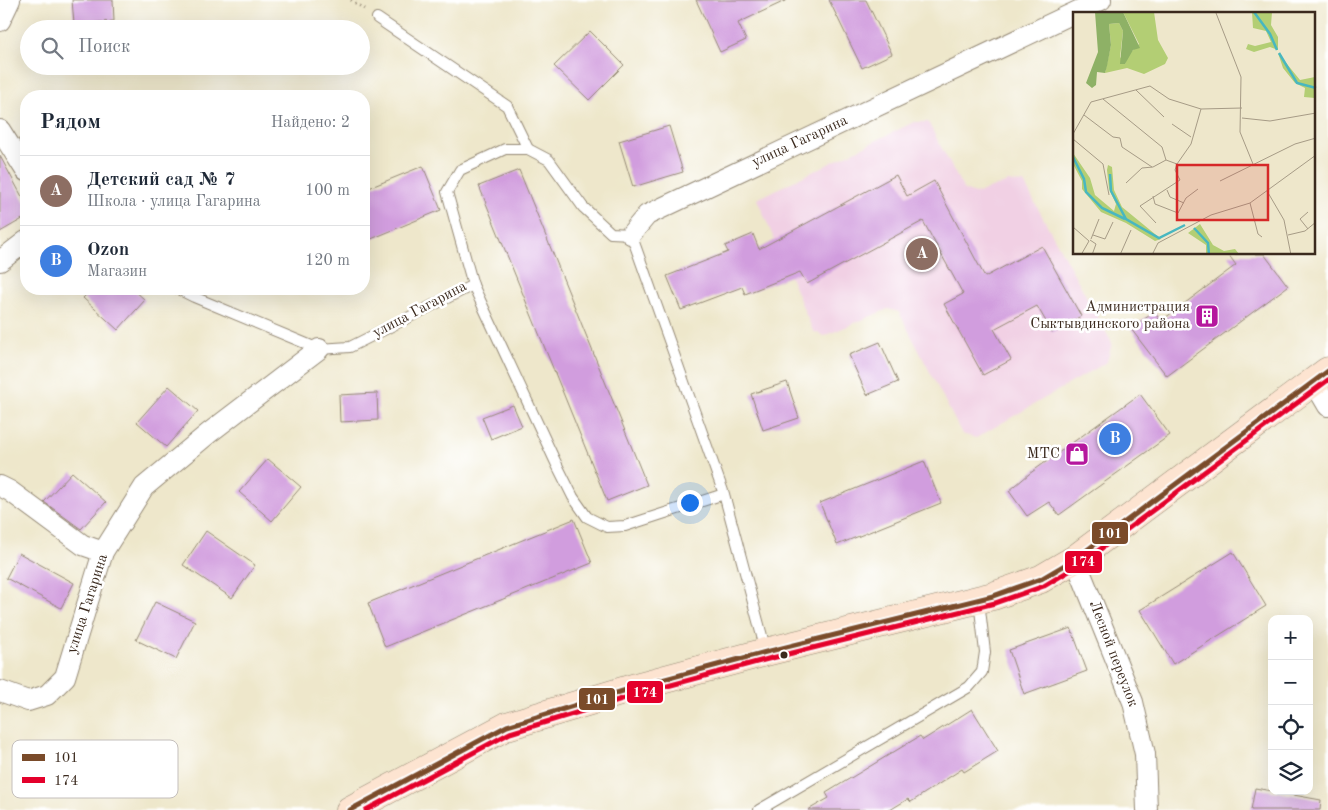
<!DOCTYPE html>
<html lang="ru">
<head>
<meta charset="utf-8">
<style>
	body { margin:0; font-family:"Old Standard TT",serif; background:#f2f2f3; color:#1f2937 }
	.controls { position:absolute; right:15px; bottom:15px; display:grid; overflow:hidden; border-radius:10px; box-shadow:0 5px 20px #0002 }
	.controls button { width:45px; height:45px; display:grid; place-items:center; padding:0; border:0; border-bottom:1px solid #e0e1e3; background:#fff; color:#1f2937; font:25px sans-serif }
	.you { position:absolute; left:689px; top:502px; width:18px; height:18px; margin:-12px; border:4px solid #fff; border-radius:50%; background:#1a73e8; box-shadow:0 0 0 8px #1a73e833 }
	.badge { display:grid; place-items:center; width:32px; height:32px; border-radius:50%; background:#db2777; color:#fff; font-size:16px; font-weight:700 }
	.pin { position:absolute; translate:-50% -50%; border:2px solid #fff; box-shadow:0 1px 5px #0006 }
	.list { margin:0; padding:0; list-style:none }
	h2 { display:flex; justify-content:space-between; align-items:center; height:65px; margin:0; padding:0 20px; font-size:21px }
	h2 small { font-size:16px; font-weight:400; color:#747a83 }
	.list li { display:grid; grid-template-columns:32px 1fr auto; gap:15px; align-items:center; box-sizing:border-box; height:70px; padding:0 20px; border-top:1px solid #e0e1e3 }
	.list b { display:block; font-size:19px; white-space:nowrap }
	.list p { margin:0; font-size:16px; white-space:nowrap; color:#747a83 }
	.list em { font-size:16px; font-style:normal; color:#747a83 }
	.icon { flex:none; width:28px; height:28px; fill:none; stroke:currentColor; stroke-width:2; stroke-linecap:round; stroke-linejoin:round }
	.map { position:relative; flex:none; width:1328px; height:810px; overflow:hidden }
	.search { position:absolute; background:#fff; box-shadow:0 5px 20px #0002; left:20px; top:20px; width:350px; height:55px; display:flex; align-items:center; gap:12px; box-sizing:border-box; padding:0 18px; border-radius:28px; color:#747a83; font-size:19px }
	.panel { position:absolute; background:#fff; box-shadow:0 5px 20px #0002; left:20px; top:90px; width:350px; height:205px; border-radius:20px }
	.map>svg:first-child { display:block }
	.built { fill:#f1d0e4 }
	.building { fill:#d19dde }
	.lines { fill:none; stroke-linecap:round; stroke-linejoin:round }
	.lane-casing { stroke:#948874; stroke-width:12 }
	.street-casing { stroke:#948874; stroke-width:22 }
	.secondary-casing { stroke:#948874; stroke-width:29 }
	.path { stroke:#948874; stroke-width:3; stroke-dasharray:1 4; stroke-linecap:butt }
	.lane { stroke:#fff; stroke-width:10 }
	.street { stroke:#fff; stroke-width:20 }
	.secondary { stroke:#fde4d1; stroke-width:28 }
	.bus-1-casing { stroke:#fff; stroke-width:9 }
	.bus-2-casing { stroke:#fff; stroke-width:9 }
	.bus-1 { stroke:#7a4b2a; stroke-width:5 }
	.bus-2 { stroke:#e4002b; stroke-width:5 }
	.bus-dot { fill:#3b2a1e; stroke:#fff; stroke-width:2 }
	.labels { text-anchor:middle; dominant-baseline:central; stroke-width:5; stroke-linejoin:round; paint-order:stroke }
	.street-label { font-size:15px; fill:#3b2a1e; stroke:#fff }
	.poi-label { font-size:15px; fill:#3b2a1e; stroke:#fff; text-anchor:end }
	.inset-river { fill:none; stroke:#48b7c0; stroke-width:2.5 }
	.inset-road { fill:none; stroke:#a69b86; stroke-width:1 }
	.view { fill:#d62828; fill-opacity:0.15; stroke:#d62828; stroke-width:2.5 }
	.inset-edge { fill:none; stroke:#3b2a1e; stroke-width:2.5 }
	.key { fill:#fff; stroke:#c4bfbc; stroke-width:1 }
	.key-label { font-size:14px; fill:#3b2a1e }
	.line-badge { stroke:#fff; stroke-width:2 }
	.badge-label { font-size:14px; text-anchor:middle; font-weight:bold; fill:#fff }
</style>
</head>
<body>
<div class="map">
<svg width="1328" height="810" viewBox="0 0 1328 810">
	<rect width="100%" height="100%" fill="#fff"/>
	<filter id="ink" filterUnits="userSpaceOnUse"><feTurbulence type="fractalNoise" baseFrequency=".02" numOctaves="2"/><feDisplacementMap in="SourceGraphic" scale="10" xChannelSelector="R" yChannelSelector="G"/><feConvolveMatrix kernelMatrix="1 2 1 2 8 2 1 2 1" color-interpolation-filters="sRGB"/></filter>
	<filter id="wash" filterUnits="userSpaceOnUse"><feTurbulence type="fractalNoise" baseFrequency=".0096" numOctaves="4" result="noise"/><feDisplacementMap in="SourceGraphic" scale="20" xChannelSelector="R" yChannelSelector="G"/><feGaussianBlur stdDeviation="1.12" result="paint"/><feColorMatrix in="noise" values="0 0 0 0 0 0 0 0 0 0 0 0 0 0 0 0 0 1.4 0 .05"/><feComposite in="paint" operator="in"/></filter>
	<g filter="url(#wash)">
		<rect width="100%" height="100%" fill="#eee7cb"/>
		<!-- built -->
		<polygon class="built" points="914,122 928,122 964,190 975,194 1008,182 1024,183 1112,343 1107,362 976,438 962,434 899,312 888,309 824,336 813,331 757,199"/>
		<g id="blocks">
			<!-- building -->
			<g class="building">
				<polygon points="72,0 113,0 114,21 74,24"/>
				<polygon points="696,0 787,0 738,23 746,40 720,52"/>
				<polygon points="829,0 866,0 892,54 862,68"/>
				<polygon points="590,31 624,65 589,100 554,66"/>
				<polygon points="669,126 683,172 633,187 619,141"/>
				<polygon points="0,156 26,204 26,217 0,232"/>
				<polygon points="423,166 441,210 364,242 364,190"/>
				<polygon points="519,170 647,485 607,501 479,186"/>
				<polygon points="896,175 907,196 934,181 985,277 1042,246 1081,316 1052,332 1037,306 994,329 1011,360 983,375 944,304 963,294 923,221 807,284 800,272 745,294 742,287 681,310 667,276 728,252 725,246 753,234 759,249"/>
				<polygon points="1228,254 1264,254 1288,286 1167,376 1131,329 1154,312 1161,321 1236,265"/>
				<polygon points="92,289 133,289 145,300 118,330 83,298"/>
				<polygon points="880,342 898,382 867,395 849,355"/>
				<polygon points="787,382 799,418 763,430 751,394"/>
				<polygon points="169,386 198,411 166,447 137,422"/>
				<polygon points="377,393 378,420 340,422 339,395"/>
				<polygon points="1140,394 1170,435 1059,515 1049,502 1027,516 1009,491 1029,474"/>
				<polygon points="513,405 522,426 491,439 482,417"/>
				<polygon points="268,459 301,487 272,521 239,492"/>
				<polygon points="924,461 941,503 837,545 820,503"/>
				<polygon points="72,472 106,502 81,529 44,502"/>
				<polygon points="574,519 592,563 385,647 368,603"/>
				<polygon points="206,531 255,565 232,598 183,565"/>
				<polygon points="1233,552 1266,606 1173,664 1140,610"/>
				<polygon points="19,553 74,583 61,608 6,578"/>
				<polygon points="155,602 195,621 176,659 136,640"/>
				<polygon points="1071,628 1087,671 1024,694 1009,650"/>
				<polygon points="972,709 998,751 964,772 962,769 911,802 908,799 890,810 808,810 829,798 826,793 854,776 920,736 923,740"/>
				<polygon points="1255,788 1321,800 1320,810 1251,810"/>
			</g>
		</g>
	</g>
	<g filter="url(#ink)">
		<use href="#blocks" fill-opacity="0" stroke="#948874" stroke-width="1"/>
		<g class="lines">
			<!-- lane casing -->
			<g class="lane-casing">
				<g id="lane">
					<polyline points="377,18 507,106 528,149"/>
					<polyline points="178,289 194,297 319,349 350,347 473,285"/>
					<polyline points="724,494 625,526 607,527 587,517 573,497 556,463 473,285 447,192 460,170 505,149 528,149 549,160 583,207 611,233 631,234 724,494 766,651"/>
					<polyline points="759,810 969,687 982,672 985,652 979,601"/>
				</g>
			</g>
			<!-- street casing -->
			<g class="street-casing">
				<g id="street">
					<polyline points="0,21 10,0"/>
					<polyline points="0,130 26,171"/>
					<polyline points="631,234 647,215 1101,0"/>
					<polyline points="0,261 26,241"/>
					<polyline points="1314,382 1328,406"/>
					<polyline points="0,486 10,491 83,545 103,552"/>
					<polyline points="1075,559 1133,702 1145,754 1147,810"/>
					<polyline points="0,691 28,701 47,695 65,677 103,552 144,487 209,433 319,349"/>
				</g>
			</g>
			<!-- secondary casing -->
			<g class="secondary-casing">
				<polyline id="secondary" points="350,810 507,726 643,685 766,652 993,596 1041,579 1075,559 1328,371"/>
			</g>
			<!-- path -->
			<polyline class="path" points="351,0 364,9"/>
			<!-- lane -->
			<use href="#lane" class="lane"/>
			<!-- street -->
			<use href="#street" class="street"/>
			<!-- secondary -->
			<use href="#secondary" class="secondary"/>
			<!-- bus-1 casing -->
			<g class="bus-1-casing">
				<polyline id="bus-1" points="350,810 507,726 643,685 766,652 993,596 1041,579 1075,559 1328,371"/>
			</g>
			<!-- bus-2 casing -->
			<g class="bus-2-casing">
				<polyline id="bus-2" points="366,810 510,733 645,692 768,659 995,603 1044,586 1079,565 1328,380"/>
			</g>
			<!-- bus-1 -->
			<use href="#bus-1" class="bus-1"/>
			<!-- bus-2 -->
			<use href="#bus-2" class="bus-2"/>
		</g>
	</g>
	<!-- icons -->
	<defs>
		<g id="building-square" transform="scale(1.25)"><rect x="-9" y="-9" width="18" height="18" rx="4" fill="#b5179e" stroke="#fff"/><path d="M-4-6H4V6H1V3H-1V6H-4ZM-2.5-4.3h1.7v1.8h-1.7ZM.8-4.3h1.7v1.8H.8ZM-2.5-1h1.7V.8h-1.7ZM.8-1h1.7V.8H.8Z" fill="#fff"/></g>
		<g id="shop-square" transform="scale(1.25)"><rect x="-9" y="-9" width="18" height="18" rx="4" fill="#b5179e" stroke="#fff"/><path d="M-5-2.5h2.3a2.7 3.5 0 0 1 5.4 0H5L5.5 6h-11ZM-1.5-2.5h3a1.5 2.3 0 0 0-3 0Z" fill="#fff"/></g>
	</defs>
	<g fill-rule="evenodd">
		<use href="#building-square" x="1207" y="316"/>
		<use href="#shop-square" x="1077" y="454"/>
	</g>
	<!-- markers -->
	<circle class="bus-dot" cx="784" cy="655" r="4.5"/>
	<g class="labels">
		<!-- street labels -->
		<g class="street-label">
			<text transform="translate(800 142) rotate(-25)">улица Гагарина</text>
			<text transform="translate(420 310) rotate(-28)">улица Гагарина</text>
			<text transform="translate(88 604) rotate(-72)">улица Гагарина</text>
			<text transform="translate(1113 654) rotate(69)">Лесной переулок</text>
		</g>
		<!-- poi labels -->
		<g class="poi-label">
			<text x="1190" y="307">Администрация<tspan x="1190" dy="17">Сыктывдинского района</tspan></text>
			<text x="1060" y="454">МТС</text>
		</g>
	</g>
	<!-- overview -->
	<g transform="translate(1073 12)">
		<rect width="242" height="242" fill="#eee7cb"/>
		<path d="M50 0H81L85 28 95 46 92 52 71 62 54 56 32 61 38 33 36 12 46 11 50 19 47 45 52 52 55 43 66 32ZM179 0H199L198 13 205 25V38L197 35 181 40 173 37 175 32 182 34 198 30 193 19 180 16ZM205 41 227 68 242 65V86L231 85 232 76 222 71 210 56ZM0 141 17 166 22 183 41 199 43 192 36 177 34 158 35 153 39 155 41 178 49 195 88 227 82 229 53 211 28 200 9 177V169L0 152ZM127 212 140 233 151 239 162 237 166 242H133V233L115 221Z" fill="#b3ce74"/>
		<path d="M22 0H50L67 36 60 38 52 52H47L50 19 46 11 36 12 38 33 34 54 32 61 24 60 23 73 19 76 13 71 25 40Z" fill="#8eb166"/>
		<path class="inset-river" d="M181 0 197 22 204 38M206 41 224 71 243 76M0 145 11 167 13 180 29 196 52 207M37 162 38 179 53 207 86 226 112 213M121 216 135 231 136 243"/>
		<path class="inset-road" d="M143 1 168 65 167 120 180 152M63 78 91 105M30 87 89 135 93 148M11 103 40 125 47 126 49 135 79 155M169 106 197 109 243 101M99 112 118 125M0 122 18 90 77 74 96 87 128 97 169 96M0 127 30 152 36 183M147 169 222 132 243 126M53 171 69 156 80 155 93 148 104 152 118 132 128 97M94 178 97 185 111 191M194 179 211 208 218 243M80 184 82 192 105 201 113 186 125 177M177 191 185 222 189 225M235 200 227 207 235 217M83 211 67 194 107 168 102 158 104 152M0 215 16 229 8 243M20 223 32 227 40 210M215 223 232 219 243 210M18 227 26 207M17 228 23 232 19 243M47 243 58 218M79 243 85 231 138 203 177 191 243 143"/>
		<path class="view" d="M104 153H195V208H104Z"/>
		<rect width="242" height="242" class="inset-edge"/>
	</g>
	<!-- legend -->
	<rect x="12" y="740" width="166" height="58" rx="8" class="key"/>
	<rect x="22" y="754" width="23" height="7" fill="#7a4b2a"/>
	<rect x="22" y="777" width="23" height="6" fill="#e4002b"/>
	<g class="key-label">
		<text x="54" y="762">101</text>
		<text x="54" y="785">174</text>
	</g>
	<g class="line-badge">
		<rect x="1091" y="521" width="38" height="24" rx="5" fill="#7a4b2a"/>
		<rect x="1064" y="550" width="39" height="24" rx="5" fill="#e4002b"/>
		<rect x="626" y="680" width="38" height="24" rx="5" fill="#e4002b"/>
		<rect x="578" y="687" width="38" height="24" rx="5" fill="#7a4b2a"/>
	</g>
	<g class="badge-label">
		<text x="1110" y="538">101</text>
		<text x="1083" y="566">174</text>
		<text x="645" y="697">174</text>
		<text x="597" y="704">101</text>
	</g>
</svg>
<div class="controls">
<button>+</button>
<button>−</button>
<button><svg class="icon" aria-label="locate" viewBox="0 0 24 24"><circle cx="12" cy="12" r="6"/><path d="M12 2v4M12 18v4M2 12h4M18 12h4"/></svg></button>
<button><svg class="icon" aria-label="layers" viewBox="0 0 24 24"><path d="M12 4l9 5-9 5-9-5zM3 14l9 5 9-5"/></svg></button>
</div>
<div class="you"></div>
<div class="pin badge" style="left:922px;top:254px;background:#8d6e63">A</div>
<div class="pin badge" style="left:1115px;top:439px;background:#3f7fe0">B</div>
<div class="search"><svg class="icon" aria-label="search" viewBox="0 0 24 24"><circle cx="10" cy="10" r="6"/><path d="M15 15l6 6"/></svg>Поиск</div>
<section class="panel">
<h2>Рядом<small>Найдено: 2</small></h2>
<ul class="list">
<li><span class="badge" style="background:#8d6e63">A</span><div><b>Детский сад № 7</b><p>Школа · улица Гагарина</p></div><em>100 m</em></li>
<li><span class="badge" style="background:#3f7fe0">B</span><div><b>Ozon</b><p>Магазин</p></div><em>120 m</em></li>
</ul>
</section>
</div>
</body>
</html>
